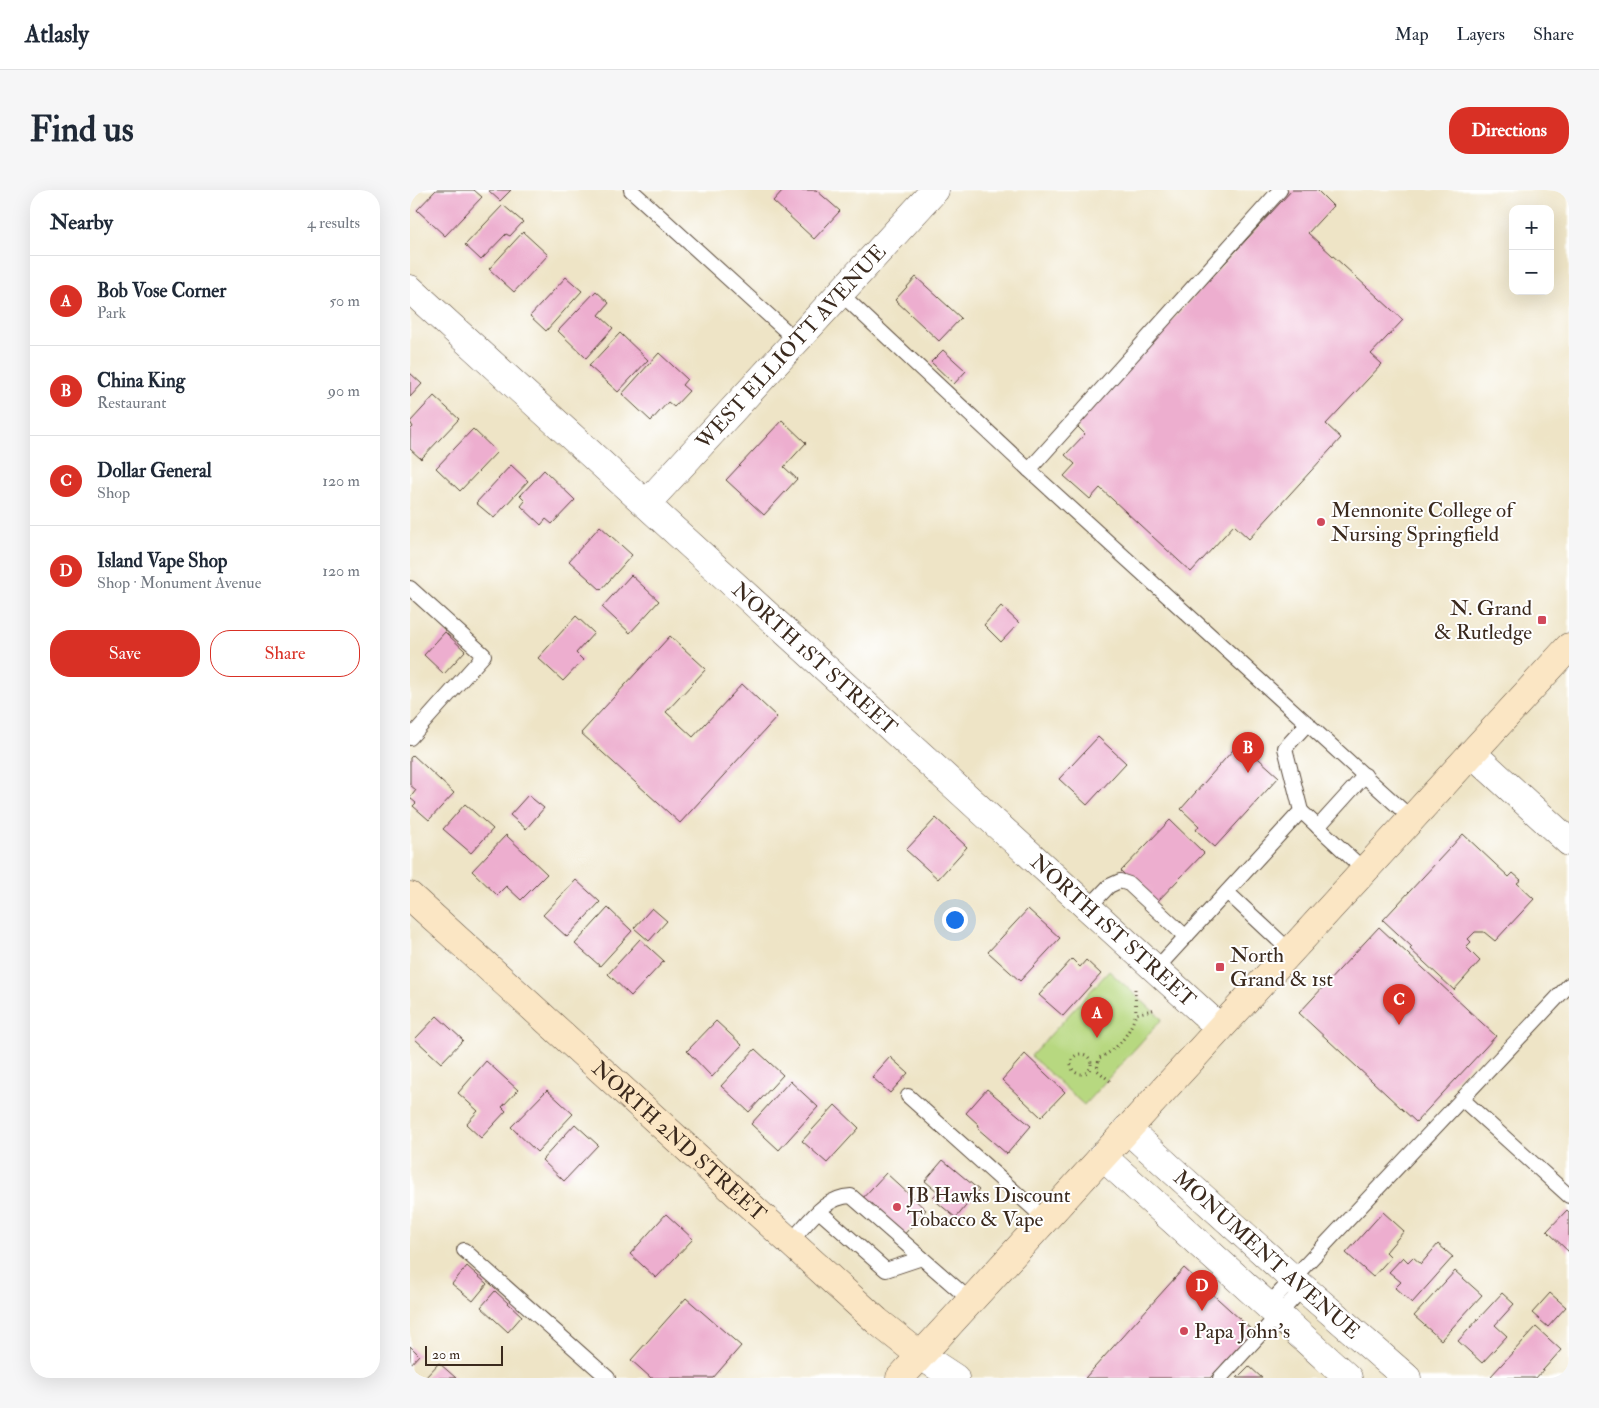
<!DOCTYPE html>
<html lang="en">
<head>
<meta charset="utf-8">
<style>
	body { margin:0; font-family:"IM FELL Double Pica",serif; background:#f6f6f7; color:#1f2937 }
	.controls { position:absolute; right:15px; top:15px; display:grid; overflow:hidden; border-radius:10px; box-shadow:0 5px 20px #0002 }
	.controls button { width:45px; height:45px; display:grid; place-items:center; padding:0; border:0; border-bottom:1px solid #e0e1e3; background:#fff; color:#1f2937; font:25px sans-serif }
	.scale { position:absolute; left:15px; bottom:12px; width:78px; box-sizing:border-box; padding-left:5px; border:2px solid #3b2a1e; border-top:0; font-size:14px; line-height:18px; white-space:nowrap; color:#3b2a1e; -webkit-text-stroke:4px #fff; paint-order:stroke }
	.you { position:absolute; left:544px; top:729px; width:18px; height:18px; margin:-12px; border:4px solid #fff; border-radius:50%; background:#1a73e8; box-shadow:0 0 0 8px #1a73e833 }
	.badge { display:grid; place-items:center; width:32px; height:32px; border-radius:50%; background:#d93025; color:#fff; font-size:16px; font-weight:700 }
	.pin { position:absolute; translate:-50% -41px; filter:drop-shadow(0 1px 2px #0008) }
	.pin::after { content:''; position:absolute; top:26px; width:18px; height:15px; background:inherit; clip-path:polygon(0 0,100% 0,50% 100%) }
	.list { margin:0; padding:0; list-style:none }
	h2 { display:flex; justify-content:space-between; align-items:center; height:65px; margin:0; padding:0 20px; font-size:21px }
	h2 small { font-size:16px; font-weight:400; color:#747a83 }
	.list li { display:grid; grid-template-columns:32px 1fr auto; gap:15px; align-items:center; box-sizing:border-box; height:90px; padding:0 20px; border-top:1px solid #e0e1e3 }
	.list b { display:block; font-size:19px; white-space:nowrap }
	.list p { margin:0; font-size:16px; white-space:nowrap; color:#747a83 }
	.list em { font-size:16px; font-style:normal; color:#747a83 }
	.actions { display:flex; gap:10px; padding:15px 20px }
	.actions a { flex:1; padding:11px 0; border:1px solid #d93025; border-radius:20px; text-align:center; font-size:18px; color:#d93025 }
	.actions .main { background:#d93025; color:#fff }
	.map { position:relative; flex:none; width:1159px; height:1188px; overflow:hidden; border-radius:20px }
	header { display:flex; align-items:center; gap:30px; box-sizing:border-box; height:70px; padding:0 25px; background:#fff; border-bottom:1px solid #e0e1e3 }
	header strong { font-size:24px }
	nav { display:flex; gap:28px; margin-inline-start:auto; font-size:18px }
	.intro { display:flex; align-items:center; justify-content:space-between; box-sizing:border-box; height:120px; padding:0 30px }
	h1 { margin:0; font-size:35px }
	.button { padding:12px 22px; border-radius:20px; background:#d93025; color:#fff; font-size:18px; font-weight:700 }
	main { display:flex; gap:30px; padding:0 30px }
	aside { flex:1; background:#fff; border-radius:20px; box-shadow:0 5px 20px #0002 }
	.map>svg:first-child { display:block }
	.green { fill:#b7d880; stroke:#79814f }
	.building { fill:#edaecf }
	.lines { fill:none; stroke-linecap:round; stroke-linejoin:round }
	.lane-casing { stroke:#564637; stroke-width:16 }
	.street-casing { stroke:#564637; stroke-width:29 }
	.secondary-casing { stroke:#564637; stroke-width:29 }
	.path { stroke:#564637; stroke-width:3; stroke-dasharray:1 4; stroke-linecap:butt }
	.lane { stroke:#fff; stroke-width:14 }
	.street { stroke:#fff; stroke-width:28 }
	.secondary { stroke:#fbe6c4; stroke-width:28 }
	.poi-dot { fill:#d1495b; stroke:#fff; stroke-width:2 }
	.labels { text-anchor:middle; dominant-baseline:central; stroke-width:4; stroke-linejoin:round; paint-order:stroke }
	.street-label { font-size:21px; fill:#3b2a1e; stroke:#fff }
	.poi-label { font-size:21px; fill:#3b2a1e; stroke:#fff; text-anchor:start }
</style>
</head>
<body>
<header>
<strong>Atlasly</strong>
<nav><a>Map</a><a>Layers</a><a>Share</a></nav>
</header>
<div class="intro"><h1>Find us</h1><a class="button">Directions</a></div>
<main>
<aside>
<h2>Nearby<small>4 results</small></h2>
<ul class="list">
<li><span class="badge">A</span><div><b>Bob Vose Corner</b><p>Park</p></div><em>50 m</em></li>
<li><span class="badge">B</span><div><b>China King</b><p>Restaurant</p></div><em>90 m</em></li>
<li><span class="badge">C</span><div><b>Dollar General</b><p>Shop</p></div><em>120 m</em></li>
<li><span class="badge">D</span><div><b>Island Vape Shop</b><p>Shop · Monument Avenue</p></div><em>120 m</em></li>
</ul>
<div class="actions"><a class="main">Save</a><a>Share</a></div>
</aside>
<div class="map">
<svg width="1159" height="1188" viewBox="0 0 1159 1188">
	<rect width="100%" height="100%" fill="#fff"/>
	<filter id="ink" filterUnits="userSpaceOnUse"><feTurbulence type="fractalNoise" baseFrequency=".02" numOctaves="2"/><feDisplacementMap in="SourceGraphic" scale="10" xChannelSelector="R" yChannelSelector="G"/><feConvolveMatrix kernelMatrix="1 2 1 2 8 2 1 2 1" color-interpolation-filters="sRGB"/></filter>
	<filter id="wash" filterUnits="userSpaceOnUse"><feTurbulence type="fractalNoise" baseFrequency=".0096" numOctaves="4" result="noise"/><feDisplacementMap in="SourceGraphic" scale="20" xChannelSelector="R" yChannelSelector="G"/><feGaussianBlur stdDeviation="1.12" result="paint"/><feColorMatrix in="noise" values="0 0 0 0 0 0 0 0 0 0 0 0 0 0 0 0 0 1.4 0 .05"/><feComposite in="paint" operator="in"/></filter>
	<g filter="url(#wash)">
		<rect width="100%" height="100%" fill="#eee4c6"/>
		<!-- green -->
		<polygon class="green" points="699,781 752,829 674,915 621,866"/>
		<g id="blocks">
			<!-- building -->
			<g class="building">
				<polygon points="26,0 64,0 72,7 35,46 7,20"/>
				<polygon points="78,0 101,0 90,11"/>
				<polygon points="373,0 406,0 430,21 404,49 363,11"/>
				<polygon points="882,0 907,0 923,16 898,43 993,130 961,164 972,174 916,234 931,248 839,349 824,335 781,382 690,298 680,309 654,286 665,274 655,265 675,244 666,235"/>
				<polygon points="93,15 113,32 100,46 96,44 71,70 55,55"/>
				<polygon points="113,42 138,65 104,102 79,79"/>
				<polygon points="156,87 172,101 136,141 120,126"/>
				<polygon points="506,87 551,128 529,151 485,110"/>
				<polygon points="186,101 199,113 189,125 203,138 176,168 148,141"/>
				<polygon points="210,143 238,170 208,202 179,176"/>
				<polygon points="533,160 556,181 544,194 521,172"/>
				<polygon points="249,163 277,189 272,195 279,201 264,217 258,212 241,231 212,204"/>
				<polygon points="0,183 12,194 0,207"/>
				<polygon points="24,206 49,229 11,269 0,259 0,240 3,237 0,232"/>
				<polygon points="372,230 396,253 374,277 387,289 354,325 316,290"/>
				<polygon points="63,239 87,262 50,301 26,278"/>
				<polygon points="101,275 118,291 84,328 66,313"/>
				<polygon points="134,280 165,310 142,334 136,329 131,335 111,316 115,311 110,306"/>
				<polygon points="190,336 222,365 191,400 159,371"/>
				<polygon points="221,385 249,411 220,443 192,417"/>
				<polygon points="591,416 609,433 591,452 574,435"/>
				<polygon points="166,426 184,443 166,463 173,470 153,491 128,468"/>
				<polygon points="35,442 55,461 34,484 14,465"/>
				<polygon points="260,446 296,479 256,522 283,547 332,494 367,527 270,633 171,543"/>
				<polygon points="688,547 716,573 677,615 649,589"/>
				<polygon points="830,552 869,587 805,657 786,640 789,636 771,619"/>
				<polygon points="3,565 44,603 19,630 3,616 6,613 0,608 6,600 0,595 0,568"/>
				<polygon points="118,605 134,618 116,639 100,625"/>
				<polygon points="55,614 83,639 61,663 33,639"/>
				<polygon points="526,628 557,657 528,689 496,660"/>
				<polygon points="760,630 794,663 745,714 711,681"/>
				<polygon points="1053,644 1099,687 1103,683 1111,690 1107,693 1124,709 1085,751 1074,742 1065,742 1058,749 1061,752 1056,757 1070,771 1044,800 1000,759 1002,757 973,730"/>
				<polygon points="96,645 137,684 111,710 96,696 87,705 62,681"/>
				<polygon points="166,690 190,712 157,747 133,725"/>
				<polygon points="198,718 222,741 190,776 165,754"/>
				<polygon points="242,718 257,731 239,751 224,738"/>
				<polygon points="618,719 650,748 610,791 578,762"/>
				<polygon points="969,737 1086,846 1006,932 889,823"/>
				<polygon points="230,749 254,771 221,806 198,784"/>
				<polygon points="662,769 670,777 676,770 691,784 653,826 629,805"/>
				<polygon points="27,826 53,850 31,873 5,849"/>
				<polygon points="306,831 332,855 302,887 277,861"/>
				<polygon points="345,859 373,885 339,922 311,896"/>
				<polygon points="615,864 655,902 631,927 592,890"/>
				<polygon points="480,867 498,883 480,903 462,887"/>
				<polygon points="76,871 108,900 92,917 96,921 71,948 56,934 68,921 48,903"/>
				<polygon points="380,891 408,917 369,960 341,934"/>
				<polygon points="577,899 621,936 597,964 567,938 569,935 556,923"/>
				<polygon points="137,900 163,924 127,962 101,937"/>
				<polygon points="425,915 449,938 417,973 392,951"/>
				<polygon points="165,934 188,955 154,991 132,970"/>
				<polygon points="533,970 569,1000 546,1028 522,1008 528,1002 515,991"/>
				<polygon points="476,983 516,1020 491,1048 450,1011"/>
				<polygon points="1157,1020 1159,1022 1159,1062 1137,1041"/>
				<polygon points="973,1022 994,1041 976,1062 981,1067 963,1087 936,1063"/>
				<polygon points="256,1024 283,1049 246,1088 220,1064"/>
				<polygon points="1028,1054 1043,1067 1002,1113 985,1098 991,1092 979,1082 993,1067 998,1072 1003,1067 1011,1074"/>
				<polygon points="57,1076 77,1094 63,1111 42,1094"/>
				<polygon points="774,1078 843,1141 800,1188 675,1188"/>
				<polygon points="1045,1081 1072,1105 1031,1150 1004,1126"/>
				<polygon points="85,1101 112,1126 98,1142 71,1117"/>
				<polygon points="1092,1103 1104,1114 1085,1135 1097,1146 1072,1173 1048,1151"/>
				<polygon points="1140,1103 1156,1117 1138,1137 1122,1123"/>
				<polygon points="276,1108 331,1156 303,1188 241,1188 221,1170"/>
				<polygon points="1126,1137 1151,1160 1126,1188 1084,1188 1081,1186"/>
				<polygon points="0,1156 9,1165 0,1175"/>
				<polygon points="29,1173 46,1188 15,1188"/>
				<polygon points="839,1176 852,1188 827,1188"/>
			</g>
		</g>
	</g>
	<g filter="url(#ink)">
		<use href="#blocks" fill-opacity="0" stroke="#564637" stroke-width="1"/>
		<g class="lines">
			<!-- lane casing -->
			<g class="lane-casing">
				<g id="lane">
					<polyline points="221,0 387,151"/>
					<polyline points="430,103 619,280 1002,629"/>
					<polyline points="619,280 870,0"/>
					<polyline points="0,398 74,465 0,548"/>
					<polyline points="891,621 954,680"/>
					<polyline points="908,637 955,585"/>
					<polyline points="817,702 880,761"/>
					<polyline points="678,718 699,696 710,691 719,694 776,747"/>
					<polyline points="746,779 891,621 875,558 898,533"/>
					<polyline points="498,906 634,1028"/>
					<polyline points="1052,909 1159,1006"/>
					<polyline points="409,1021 476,1080 512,1068"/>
					<path d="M381 1051C399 1032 414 1007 441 1006L560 1110"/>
					<polyline points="54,1060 198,1188"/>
					<polyline points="858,1115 1159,795"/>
					<polyline points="810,1188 893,1098"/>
				</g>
			</g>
			<!-- street casing -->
			<g class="street-casing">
				<g id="street">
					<path id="s1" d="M0 99 810 838"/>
					<path id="s2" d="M236 314 525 0"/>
					<polyline points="1062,563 1159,652"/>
					<path id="s3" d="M717 939 883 1089 997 1188"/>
					<polyline points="692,966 938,1188"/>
					<polyline points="510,1165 545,1188"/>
				</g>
			</g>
			<!-- secondary casing -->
			<g class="secondary-casing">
				<g id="secondary">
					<path id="s4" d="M0 706 467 1131 510 1165"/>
					<polyline points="490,1188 1159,457"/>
				</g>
			</g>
			<!-- path -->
			<g class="path">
				<polyline points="725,799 726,824"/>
				<circle cx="671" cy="874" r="10"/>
				<path d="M700 891 687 880 689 868C709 859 719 844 726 824L746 819"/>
			</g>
			<!-- lane -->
			<use href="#lane" class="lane"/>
			<!-- street -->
			<use href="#street" class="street"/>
			<!-- secondary -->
			<use href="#secondary" class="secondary"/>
		</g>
	</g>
	<!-- markers -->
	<g class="poi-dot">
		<circle cx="911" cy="332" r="5"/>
		<rect x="1127" y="425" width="10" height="10" rx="2.5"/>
		<rect x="805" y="772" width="10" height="10" rx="2.5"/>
		<circle cx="487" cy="1017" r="5"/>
		<circle cx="774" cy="1141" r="5"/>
	</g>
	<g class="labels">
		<!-- street labels -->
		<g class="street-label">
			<text stroke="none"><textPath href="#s2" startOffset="214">WEST ELLIOTT AVENUE</textPath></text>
			<text stroke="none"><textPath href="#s1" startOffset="548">NORTH 1ST STREET</textPath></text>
			<text stroke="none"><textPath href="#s1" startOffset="952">NORTH 1ST STREET</textPath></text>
			<text stroke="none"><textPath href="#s4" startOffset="364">NORTH 2ND STREET</textPath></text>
			<text stroke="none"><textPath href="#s3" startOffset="188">MONUMENT AVENUE</textPath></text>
		</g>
		<!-- poi labels -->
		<g class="poi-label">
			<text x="921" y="320">Mennonite College of<tspan x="921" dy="24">Nursing Springfield</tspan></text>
			<text x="1122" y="418" text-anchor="end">N. Grand<tspan x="1122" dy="24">&amp; Rutledge</tspan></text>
			<text x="820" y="765">North<tspan x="820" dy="24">Grand &amp; 1st</tspan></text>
			<text x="497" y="1005">JB Hawks Discount<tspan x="497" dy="24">Tobacco &amp; Vape</tspan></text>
			<text x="784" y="1141">Papa John's</text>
		</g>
	</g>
</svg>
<div class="controls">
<button>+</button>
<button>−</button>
</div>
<div class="scale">20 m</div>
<div class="you"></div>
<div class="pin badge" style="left:687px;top:848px">A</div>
<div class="pin badge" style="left:838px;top:583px">B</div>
<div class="pin badge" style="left:989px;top:835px">C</div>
<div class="pin badge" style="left:792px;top:1121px">D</div>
</div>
</main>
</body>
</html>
